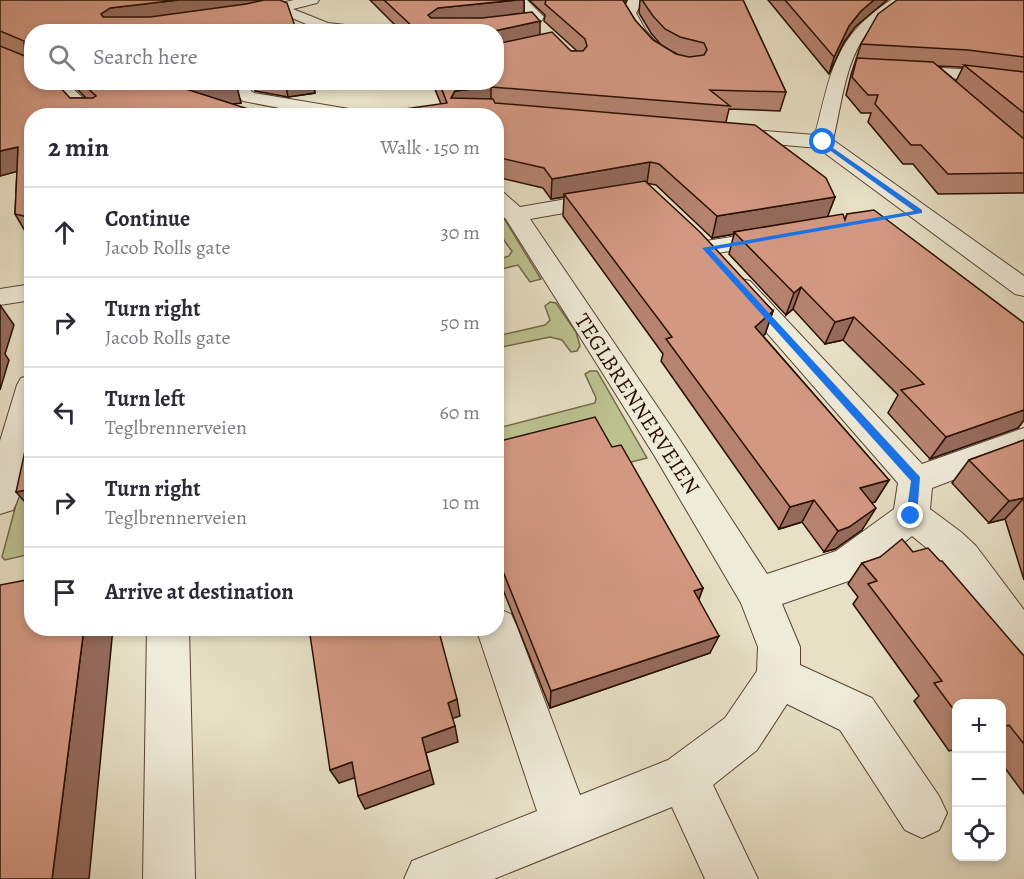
<!DOCTYPE html>
<html lang="en">
<head>
<meta charset="utf-8">
<style>
	body { margin:0; font-family:Alegreya,serif; background:#f7f7f7; color:#2b2b33 }
	.controls { position:absolute; right:18px; bottom:18px; display:grid; overflow:hidden; border-radius:12px; box-shadow:0 3px 9px #0003 }
	.controls button { width:54px; height:54px; display:grid; place-items:center; padding:0; border:0; border-bottom:2px solid #e1e1e2; background:#fff; color:#2b2b33; font:30px sans-serif }
	.stop { position:absolute; width:18px; height:18px; margin:-14px; border:4px solid #1a73e8; border-radius:50%; background:#fff }
	.stop.end { background:#1a73e8; border-color:#fff; box-shadow:0 2px 6px #0008 }
	.list { margin:0; padding:0; list-style:none }
	h2 { display:flex; justify-content:space-between; align-items:center; height:78px; margin:0; padding:0 24px; font-size:26px }
	h2 small { font-size:20px; font-weight:400; color:#7c7c81 }
	.list li { display:grid; grid-template-columns:39px 1fr auto; gap:18px; align-items:center; box-sizing:border-box; height:90px; padding:0 24px; border-top:2px solid #e1e1e2 }
	.list b { display:block; font-size:22px; white-space:nowrap }
	.list p { margin:0; font-size:20px; white-space:nowrap; color:#7c7c81 }
	.list em { font-size:20px; font-style:normal; color:#7c7c81 }
	.icon { flex:none; width:33px; height:33px; fill:none; stroke:currentColor; stroke-width:2; stroke-linecap:round; stroke-linejoin:round }
	.map { position:relative; flex:none; width:1024px; height:879px; overflow:hidden }
	.search { position:absolute; background:#fff; box-shadow:0 3px 9px #0003; left:24px; top:24px; width:480px; height:66px; display:flex; align-items:center; gap:15px; box-sizing:border-box; padding:0 21px; border-radius:24px; color:#7c7c81; font-size:22px }
	.panel { position:absolute; background:#fff; box-shadow:0 3px 9px #0003; left:24px; top:108px; width:480px; height:528px; border-radius:24px }
	.map>svg:first-child { display:block }
	.green { fill:#bcc190; stroke:#726849; stroke-width:1.5 }
	.lines { fill:none; stroke-linecap:round; stroke-linejoin:round }
	.minor-casing { stroke:#584333; stroke-width:2 }
	.minor { fill:#efebd9; fill-rule:evenodd }
	.wall { fill:#b58370; stroke:#280f02; stroke-width:1.5; fill-rule:evenodd }
	.shaded-wall { fill:#946a5b; stroke:#280f02; stroke-width:1.5 }
	.building { fill:#d39882; stroke:#280f02; stroke-width:1.5 }
	.route { fill:#1a73e8 }
	.labels { text-anchor:middle; dominant-baseline:central; stroke-width:4.5; stroke-linejoin:round; paint-order:stroke }
	.street-label { font-size:22px; fill:#280f02; stroke:#efebd9 }
</style>
</head>
<body>
<div class="map">
<svg width="1024" height="879" viewBox="0 0 1024 879">
	<rect width="100%" height="100%" fill="#e7e0c5"/>
	<filter id="stains"><feTurbulence type="fractalNoise" baseFrequency=".00333" numOctaves="4"/><feColorMatrix values="0 0 0 0 .2 0 0 0 0 .09 0 0 0 0 .02 0 0 0 .5 -.17"/></filter>
	<radialGradient id="worn" r=".72"><stop offset=".6" stop-color="#630" stop-opacity="0"/><stop offset="1" stop-color="#630" stop-opacity=".3"/></radialGradient>
	<!-- green -->
	<g class="green">
		<path d="M496 211 502 215 541 279 530 282 518 265 497 270V260L509 256 512 251C501 238 497 228 496 211Z"/>
		<polygon points="550,302 556,303 576,332 580,346 577,351 571,352 562,340 550,337 497,348 497,336 545,325 550,320 545,306"/>
		<polygon points="590,371 597,371 647,458 608,468 497,464 496,425 502,427 595,403 596,398 585,374"/>
		<polygon points="31,481 31,554 5,560 2,557 21,486"/>
	</g>
	<g class="lines">
		<!-- minor casing -->
		<g class="minor-casing">
			<g id="minor">
				<polygon points="294,0 319,0 317,3 293,9 328,23 362,27 369,32 325,32 278,12 244,20 237,16 239,13"/>
				<polygon points="512,0 527,0 544,17 539,24 534,25 482,32 432,32 439,27 529,17"/>
				<polygon points="628,0 643,0 636,13 646,31 661,48 659,51 647,51 631,33 622,13"/>
				<path d="M891 0H907C897 12 881 17 870 29 845 59 842 103 833 140L1024 276V296L1015 294 818 148 727 140 720 138 717 134 720 130 727 128 815 135C831 74 833 37 891 0Z"/>
				<polygon points="904,66 960,69 1024,78 1024,88 960,79 898,75 896,71 898,67"/>
				<polygon points="47,82 66,82 102,116 81,116"/>
				<polygon points="232,82 250,82 251,91 254,93 355,110 362,112 364,116 321,116 243,101 234,93"/>
				<polygon points="496,191 504,193 520,207 607,192 615,194 618,199 615,204 530,219 678,437 767,574 836,551 894,509 898,483 732,293 728,287 732,281 741,279 750,281 922,464 1024,428 1024,453 932,488 930,509 961,532 976,546 1024,610 1024,665 1009,659 962,585 934,554 912,536 863,576 782,604 800,647 800,665 872,698 939,796 947,813 939,830 922,838 905,830 840,730 787,704 757,750 713,785 758,879 705,879 672,807 494,879 404,879 412,861 537,811 476,628 496,628 496,608 511,614 517,627 580,795 668,760 725,718 757,671 758,647 741,603 654,455 506,219 496,211"/>
				<polygon points="775,230 784,232 787,237 784,242 706,255 697,253 694,248 697,243 706,241"/>
				<polygon points="32,284 32,300 0,305 0,289"/>
				<path d="M32 375C32 420 34 468 13 510L0 514V441L17 385 21 378Z"/>
				<polygon points="147,628 189,628 195,879 143,879"/>
			</g>
		</g>
		<!-- minor -->
		<use href="#minor" class="minor"/>
	</g>
	<!-- wall -->
	<g class="wall">
		<polygon points="0,0 32,32 32,82 70,98 86,98 70,82 235,82 241,103 32,116 32,237 28,236 15,214 17,171 0,176"/>
		<polygon points="370,0 524,0 524,13 540,35 571,51 577,51 544,21 545,15 529,0 627,0 625,4 635,20 653,40 676,54 677,54 662,46 651,33 639,13 640,0 743,0 786,92 780,111 729,109 726,122 835,197 827,217 845,219 847,214 1024,323 1024,420 1018,428 930,459 888,413 898,395 843,340 825,344 793,309 786,315 729,254 734,234 712,238 656,185 646,183 773,311 765,334 763,336 889,480 875,502 872,502 862,530 835,549 824,552 802,522 779,529 661,361 663,354 563,216 564,197 551,199 543,188 496,177 496,116 441,104 432,82 496,82 496,32 402,32"/>
		<polygon points="768,0 887,0 855,27 844,42 829,74"/>
		<path d="M1024 0V193L938 194 913 164H903L868 122 871 113H861L846 95 851 75 861 44ZM938 66 960 67H963L956 81Z"/>
		<polygon points="251,82 313,82 315,93 288,97 255,91"/>
		<polygon points="1024,440 1024,580 1005,519 989,523 952,483 969,460"/>
		<polygon points="496,442 612,447 703,588 699,599 710,653 550,708 496,572"/>
		<polygon points="913,552 1024,656 1024,794 1002,764 1002,704 957,704 957,749 949,751 914,701 919,696 853,604 858,597 848,584 862,563"/>
	</g>
	<!-- shaded-wall -->
	<g class="shaded-wall">
		<polygon points="178,0 274,0 108,32 101,14 110,8"/>
		<polygon points="517,0 524,0 524,15 439,25 428,15 438,8"/>
		<polygon points="874,0 887,0 855,27 844,42 829,74 834,57 849,26 861,11"/>
		<polygon points="540,21 540,38 496,47 496,32 494,32 494,31"/>
		<polygon points="285,82 313,82 315,93 288,97"/>
		<polygon points="236,83 241,103 193,109 186,89"/>
		<polygon points="491,87 491,106 451,98 455,91"/>
		<polygon points="18,147 30,168 0,176 0,151"/>
		<polygon points="650,162 647,183 564,194 564,197 551,199 552,179"/>
		<polygon points="835,197 827,218 734,232 734,234 712,238 717,216"/>
		<polygon points="801,287 793,309 786,315 794,293"/>
		<polygon points="0,305 14,325 5,354 9,360 0,390"/>
		<polygon points="773,311 765,334 747,349 755,327"/>
		<polygon points="854,317 843,340 825,344 835,322"/>
		<polygon points="1024,410 1024,420 1018,428 930,459 946,437"/>
		<polygon points="889,480 875,502 846,510 860,488"/>
		<polygon points="32,489 32,510 16,492"/>
		<polygon points="1024,498 1005,519 989,523 1009,501"/>
		<polygon points="814,500 802,522 779,529 790,507"/>
		<polygon points="876,508 862,530 835,549 824,552 838,531"/>
		<polygon points="703,588 696,607 694,591"/>
		<polygon points="84,628 113,628 89,879 52,879"/>
		<polygon points="719,636 710,653 550,708 551,691"/>
		<polygon points="457,699 460,716 451,719 448,703"/>
		<polygon points="455,726 458,742 426,753 434,784 365,809 358,796 422,738"/>
		<polygon points="352,762 360,776 339,783 330,770"/>
	</g>
	<!-- building -->
	<g class="building">
		<polygon points="0,0 178,0 110,8 101,14 103,17 150,17 246,4 264,0 280,0 287,3 297,32 32,32 32,82 55,82 70,98 93,98 96,96 81,82 235,82 236,83 186,89 270,116 32,116 32,218 15,214 18,147 0,151 0,46 25,56 24,41 0,31"/>
		<polygon points="384,0 517,0 438,8 428,15 431,18 482,18 532,12 540,21 494,31 494,32 416,32 415,29"/>
		<polygon points="546,0 623,0 635,20 653,40 676,54 689,57 704,55 707,50 704,43 680,37 665,29 653,16 642,0 743,0 786,92 710,90 730,106 491,87 455,91 451,98 493,99 495,103 755,125 826,178 835,197 717,216 659,164 650,162 552,179 544,168 496,157 496,116 355,116 447,103 439,82 496,82 496,44 552,32 571,51 583,51 587,46 585,39 545,4"/>
		<polygon points="785,0 874,0 861,11 849,26 834,57"/>
		<polygon points="897,0 1024,0 1024,57 968,50 861,44 878,14"/>
		<polygon points="857,58 933,62 1024,139 1024,173 948,174 921,145 911,145 875,104 878,95 868,95 852,77"/>
		<polygon points="964,65 1024,72 1024,113"/>
		<polygon points="645,181 700,232 773,311 755,327 889,480 860,488 876,508 849,527 838,531 814,500 790,507 666,339 672,337 564,194"/>
		<polygon points="874,210 1024,323 1024,410 946,437 901,390 924,384 854,317 835,322 801,287 794,293 734,232 843,214 845,220 847,214"/>
		<polygon points="595,417 612,447 621,445 703,588 694,591 719,636 551,691 496,554 496,442"/>
		<polygon points="32,419 32,489 16,492"/>
		<polygon points="1024,440 1024,498 1009,501 969,460"/>
		<polygon points="902,539 913,552 928,548 940,561 942,561 1024,656 1024,744 1009,725 1002,727 1002,704 957,704 957,714 934,683 942,681 868,584 877,581 862,563 880,557"/>
		<polygon points="32,579 32,628 84,628 52,879 0,879 0,585"/>
		<polygon points="309,628 438,628 457,699 448,703 455,726 422,738 430,770 358,796 352,762 330,770"/>
	</g>
	<!-- route -->
	<polygon class="route" points="823,141 922,210 922,213 711,250 920,477 917,516 911,520 906,516 911,481 702,248 914,211 821,144"/>
	<g class="labels">
		<!-- street labels -->
		<g class="street-label">
			<text transform="translate(637 404) rotate(57)">TEGLBRENNERVEIEN</text>
		</g>
	</g>
	<rect width="100%" height="100%" filter="url(#stains)"/>
	<rect width="100%" height="100%" fill="url(#worn)"/>
</svg>
<div class="controls">
<button>+</button>
<button>−</button>
<button><svg class="icon" aria-label="locate" viewBox="0 0 24 24"><circle cx="12" cy="12" r="6"/><path d="M12 2v4M12 18v4M2 12h4M18 12h4"/></svg></button>
</div>
<div class="stop" style="left:823px;top:142px"></div>
<div class="stop end" style="left:911px;top:516px"></div>
<div class="search"><svg class="icon" aria-label="search" viewBox="0 0 24 24"><circle cx="10" cy="10" r="6"/><path d="M15 15l6 6"/></svg>Search here</div>
<section class="panel">
<h2>2 min<small>Walk · 150 m</small></h2>
<ul class="list">
<li><svg class="icon" aria-label="ahead" viewBox="0 0 24 24"><path d="M12 20V5M6 11l6-6 6 6"/></svg><div><b>Continue</b><p>Jacob Rolls gate</p></div><em>30 m</em></li>
<li><svg class="icon" aria-label="right" viewBox="0 0 24 24"><path d="M7 20v-9h11M14 6l5 5-5 5"/></svg><div><b>Turn right</b><p>Jacob Rolls gate</p></div><em>50 m</em></li>
<li><svg class="icon" aria-label="left" viewBox="0 0 24 24"><path d="M17 20v-9H6M10 6l-5 5 5 5"/></svg><div><b>Turn left</b><p>Teglbrennerveien</p></div><em>60 m</em></li>
<li><svg class="icon" aria-label="right" viewBox="0 0 24 24"><path d="M7 20v-9h11M14 6l5 5-5 5"/></svg><div><b>Turn right</b><p>Teglbrennerveien</p></div><em>10 m</em></li>
<li><svg class="icon" aria-label="arrive" viewBox="0 0 24 24"><path d="M6 21V4h12l-3 4 3 4H6"/></svg><div><b>Arrive at destination</b></div></li>
</ul>
</section>
</div>
</body>
</html>
